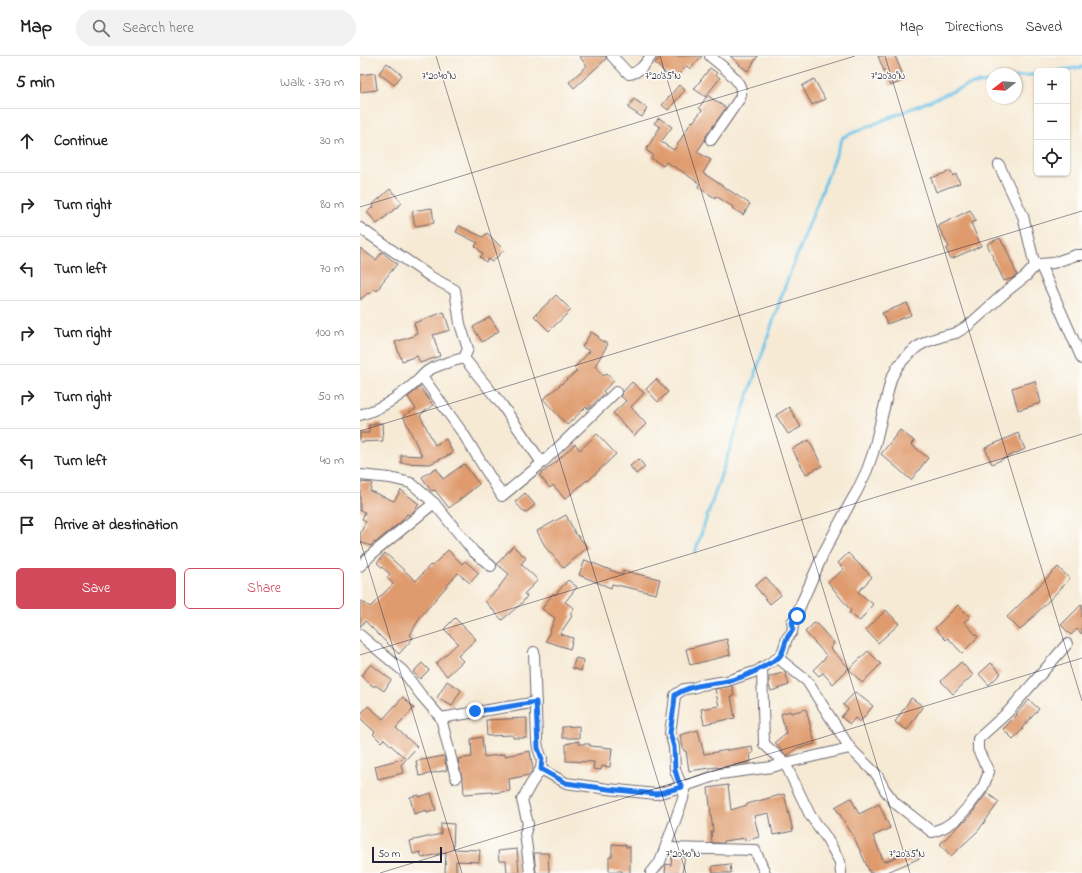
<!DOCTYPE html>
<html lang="en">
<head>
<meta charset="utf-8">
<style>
	body { margin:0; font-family:"Indie Flower",sans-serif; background:#f2f2f2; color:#222 }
	.controls { position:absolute; right:12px; top:12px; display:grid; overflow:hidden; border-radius:6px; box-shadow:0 1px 3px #0004 }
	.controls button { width:36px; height:36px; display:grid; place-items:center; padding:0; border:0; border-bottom:1px solid #e0e0e0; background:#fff; color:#222; font:20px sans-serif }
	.compass { position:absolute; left:626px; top:12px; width:36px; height:36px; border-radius:50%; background:#fff; box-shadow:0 1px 3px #0004; rotate:253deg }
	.scale { position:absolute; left:12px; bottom:10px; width:70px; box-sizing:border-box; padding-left:4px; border:2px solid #22223b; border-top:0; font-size:11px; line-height:14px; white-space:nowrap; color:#22223b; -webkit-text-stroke:3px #fdfcf7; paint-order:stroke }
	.stop { position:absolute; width:12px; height:12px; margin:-9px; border:3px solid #1a73e8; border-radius:50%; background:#fff }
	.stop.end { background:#1a73e8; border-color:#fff; box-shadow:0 1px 4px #0008 }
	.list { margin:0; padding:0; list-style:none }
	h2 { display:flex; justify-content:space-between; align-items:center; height:52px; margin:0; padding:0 16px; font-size:17px }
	h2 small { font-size:13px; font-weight:400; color:#767676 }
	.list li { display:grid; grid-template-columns:26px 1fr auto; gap:12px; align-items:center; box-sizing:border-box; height:64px; padding:0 16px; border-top:1px solid #e0e0e0 }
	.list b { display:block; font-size:15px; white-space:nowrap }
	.list em { font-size:13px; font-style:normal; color:#767676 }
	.actions { display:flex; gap:8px; padding:12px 16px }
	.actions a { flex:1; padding:9px 0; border:1px solid #d1495b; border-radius:6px; text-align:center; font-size:14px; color:#d1495b }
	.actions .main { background:#d1495b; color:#fff }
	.icon { flex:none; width:22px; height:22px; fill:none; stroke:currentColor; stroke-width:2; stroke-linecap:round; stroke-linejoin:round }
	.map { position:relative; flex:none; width:722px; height:817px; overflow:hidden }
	header { display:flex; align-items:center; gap:24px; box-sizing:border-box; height:56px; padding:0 20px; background:#fff; border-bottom:1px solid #e0e0e0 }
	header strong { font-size:19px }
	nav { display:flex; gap:22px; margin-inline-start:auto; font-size:14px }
	.search { width:280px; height:36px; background:#f2f2f2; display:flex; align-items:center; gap:10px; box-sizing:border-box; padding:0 14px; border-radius:22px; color:#767676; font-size:15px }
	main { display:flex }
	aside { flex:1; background:#fff }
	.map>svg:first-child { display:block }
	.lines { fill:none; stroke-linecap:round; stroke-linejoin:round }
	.stream { stroke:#69c3e7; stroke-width:3 }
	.building { fill:#df9b6e }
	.minor-casing { stroke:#6c6871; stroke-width:12 }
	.minor { stroke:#fff; stroke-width:10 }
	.route { stroke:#1a73e8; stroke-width:5 }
	.ticks { fill:none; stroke:#22223b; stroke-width:1; stroke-opacity:0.45 }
	.ticks-label { font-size:10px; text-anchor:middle; fill:#22223b; stroke:#fdfcf7; stroke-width:3; stroke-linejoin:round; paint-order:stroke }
</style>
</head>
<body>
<header>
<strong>Map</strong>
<div class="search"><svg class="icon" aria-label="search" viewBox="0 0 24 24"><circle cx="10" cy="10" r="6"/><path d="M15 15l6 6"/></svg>Search here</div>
<nav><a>Map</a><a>Directions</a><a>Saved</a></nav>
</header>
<main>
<aside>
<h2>5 min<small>Walk · 370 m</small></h2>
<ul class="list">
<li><svg class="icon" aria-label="ahead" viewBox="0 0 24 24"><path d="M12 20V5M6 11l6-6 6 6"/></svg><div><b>Continue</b></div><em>30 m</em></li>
<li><svg class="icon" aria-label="right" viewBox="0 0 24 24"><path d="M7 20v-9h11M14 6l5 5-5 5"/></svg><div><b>Turn right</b></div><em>80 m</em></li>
<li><svg class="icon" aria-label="left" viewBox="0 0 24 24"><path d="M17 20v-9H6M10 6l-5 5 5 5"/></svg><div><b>Turn left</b></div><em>70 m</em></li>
<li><svg class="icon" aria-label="right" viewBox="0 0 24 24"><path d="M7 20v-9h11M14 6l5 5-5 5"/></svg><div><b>Turn right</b></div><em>100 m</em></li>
<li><svg class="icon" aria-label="right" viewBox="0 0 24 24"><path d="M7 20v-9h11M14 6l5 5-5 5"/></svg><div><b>Turn right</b></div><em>50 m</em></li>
<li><svg class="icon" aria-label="left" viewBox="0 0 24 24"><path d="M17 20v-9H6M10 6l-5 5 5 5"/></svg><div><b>Turn left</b></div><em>40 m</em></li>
<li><svg class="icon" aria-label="arrive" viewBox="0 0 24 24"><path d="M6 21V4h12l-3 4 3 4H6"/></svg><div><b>Arrive at destination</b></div></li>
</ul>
<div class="actions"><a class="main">Save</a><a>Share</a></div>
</aside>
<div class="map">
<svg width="722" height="817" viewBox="0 0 722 817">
	<rect width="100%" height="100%" fill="#fdfcf7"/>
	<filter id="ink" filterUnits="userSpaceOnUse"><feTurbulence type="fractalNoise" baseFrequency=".025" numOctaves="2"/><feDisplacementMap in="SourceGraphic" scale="8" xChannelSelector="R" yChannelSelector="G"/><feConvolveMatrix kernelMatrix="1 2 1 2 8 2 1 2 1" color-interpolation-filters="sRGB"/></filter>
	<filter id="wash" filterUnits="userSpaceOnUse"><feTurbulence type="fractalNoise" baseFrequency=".012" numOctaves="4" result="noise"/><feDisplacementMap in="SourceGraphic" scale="16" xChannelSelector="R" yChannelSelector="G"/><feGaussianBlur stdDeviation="0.9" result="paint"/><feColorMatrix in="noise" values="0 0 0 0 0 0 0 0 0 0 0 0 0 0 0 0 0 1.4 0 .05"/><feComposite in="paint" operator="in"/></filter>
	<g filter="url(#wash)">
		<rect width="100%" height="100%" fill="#f6ead5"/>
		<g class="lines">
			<!-- stream -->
			<g class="stream">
				<polyline points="697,15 722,11"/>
				<polyline points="656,21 677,18"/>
				<polyline points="335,496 425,230 483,81 608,29 632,25"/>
			</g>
		</g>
		<g id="blocks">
			<!-- building -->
			<g class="building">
				<polygon points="219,0 246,0 246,3 214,32 209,26 227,10"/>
				<polygon points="301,0 342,0 330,13 327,10 314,23 308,17 306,18 295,7"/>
				<polygon points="370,0 398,0 388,15 379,9 380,8"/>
				<polygon points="518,0 535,0 545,24 530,30"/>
				<polygon points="27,7 42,19 34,29 19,17"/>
				<polygon points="350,12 357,17 356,19 360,22 347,39 366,52 346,80 345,84 337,96 351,104 343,117 390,148 383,159 372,152 373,151 356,140 355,142 338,131 340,128 323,116 306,106 303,110 291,102 293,99 286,94 300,71 294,67 299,62 312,71 301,86 314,94 332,65 333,66 342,54 339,52 347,40 346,41 334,33"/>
				<polygon points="15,17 17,34 0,36 0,19"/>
				<polygon points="454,23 465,43 452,49 442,30"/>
				<polygon points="319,29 325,34 308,54 302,49"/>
				<polygon points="274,43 287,52 282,61 268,52"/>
				<polygon points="591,115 593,120 596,118 600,127 576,136 571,122"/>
				<polygon points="30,133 42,147 17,168 7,156 13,151 12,149"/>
				<polygon points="72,152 74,167 55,170 52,155"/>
				<polygon points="610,154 616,165 611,167 621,190 591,203 586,193 589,191 578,170"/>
				<polygon points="99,170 123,181 127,177 144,194 132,206 128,203 126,206 120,201 123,198 115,190 118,187 96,176"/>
				<polygon points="640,182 644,190 645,190 657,219 653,222 644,225 627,188"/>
				<polygon points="0,192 16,204 22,196 37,208 20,229 21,229 17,235 14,233 10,238 8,237 0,244"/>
				<polygon points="196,239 211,254 189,275 174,260"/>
				<polygon points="547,247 551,259 527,268 522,257"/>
				<polygon points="84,256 90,274 73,279 80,300 60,307 57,300 42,305 35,286 54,280 54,278 57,277 54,267"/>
				<polygon points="130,261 139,275 122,286 113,271"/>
				<polygon points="231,276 239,281 238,283 248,288 235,310 244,320 247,317 254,325 243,335 245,337 228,353 226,351 207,369 183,343 217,315 214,312 230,295 222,291"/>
				<polygon points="296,323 308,336 298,346 286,333"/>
				<polygon points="675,325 681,347 658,354 652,332"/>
				<polygon points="272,326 284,337 271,351 286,368 274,380 253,357 266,345 261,340 262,337"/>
				<polygon points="60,331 73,349 60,359 75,389 86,383 93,397 70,408 41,407 41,399 62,400 43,360 56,353 48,341"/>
				<polygon points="429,351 441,371 428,378 416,359"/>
				<polygon points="15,367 22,367 23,385 0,386 0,377 9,377 9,369 15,369"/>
				<polygon points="540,374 554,385 551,388 568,402 551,424 521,398"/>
				<polygon points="658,377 665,393 632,408 625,392"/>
				<polygon points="237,378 256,398 228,425 227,424 205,443 193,429 190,432 179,419 196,406 215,388 220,394"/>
				<polygon points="449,384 462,410 446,418 432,393"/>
				<polygon points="279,403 285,411 276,418 270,410"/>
				<polygon points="104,408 119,428 89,452 75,434 71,435 62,421 76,412 83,423"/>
				<polygon points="0,426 12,427 10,435 34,445 41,434 59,448 54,455 49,459 47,458 42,465 15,487 14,486 11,490 0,486 0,478 6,465 2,463 5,456 0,455"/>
				<polygon points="165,437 175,449 165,457 155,446"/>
				<polygon points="206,459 215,477 228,491 204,512 186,492 177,475"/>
				<polygon points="153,490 166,502 161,508 178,524 164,538 167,540 162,547 142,564 125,545 140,531 139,531 149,518 137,508"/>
				<polygon points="88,494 102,508 105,505 119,517 110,527 98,517 61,560 50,579 53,582 39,598 27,587 5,565 0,571 0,544 10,551 33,528 27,522 30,518 17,507 25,497 56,525 70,509 72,510"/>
				<polygon points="488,497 512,521 498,536 513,548 500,565 489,557 491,555 468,526 484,513 478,507"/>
				<polygon points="225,504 263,519 263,515 300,523 296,538 252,528 251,532 219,519"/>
				<polygon points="698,511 710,523 660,574 647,561"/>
				<polygon points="406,521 421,539 410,548 395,530"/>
				<polygon points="208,524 217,531 205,546 214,552 210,558 212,560 200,578 213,582 210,593 186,585 195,562 182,553 193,537 195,539"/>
				<polygon points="722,548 722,578 717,573 711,579 701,569"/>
				<polygon points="598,549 610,561 604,566 618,581 602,597 588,582 586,584 575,572"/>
				<polygon points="526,554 539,568 518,587 506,574"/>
				<polygon points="95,562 116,583 98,600 103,605 87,620 76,608 98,587 84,573"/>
				<polygon points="455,566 474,587 470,592 489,612 473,628 463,617 459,620 453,614 467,600 445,576"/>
				<polygon points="367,583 370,599 330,609 326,593"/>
				<polygon points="508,595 521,608 502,627 489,613"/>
				<polygon points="216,602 224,604 221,615 212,612"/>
				<polygon points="601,606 613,619 593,638 581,625"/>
				<polygon points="62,607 69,614 60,623 53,616"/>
				<polygon points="631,607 641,617 629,629 619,618"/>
				<polygon points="11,608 31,624 24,635 15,629 14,631 1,620"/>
				<polygon points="425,616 429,629 411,635 409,630 409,621"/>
				<polygon points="87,625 101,634 92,650 77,642"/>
				<polygon points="372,630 374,640 371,640 375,662 344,668 341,653 359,650 355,633"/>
				<polygon points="495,636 513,650 500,666 495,662 490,668 481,661 488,653 483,649"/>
				<polygon points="43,641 54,652 36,672 57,691 41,709 43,717 18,723 15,710 45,702 24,683 21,686 13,678 15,676 0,662 0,659 8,650 23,663"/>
				<polygon points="551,642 563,650 547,674 535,666"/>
				<polygon points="669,644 679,653 662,672 663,673 653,683 643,673 657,659 656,658"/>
				<polygon points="446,653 455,688 437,692 427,700 422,695 415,686 426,677 421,658 430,655 431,657"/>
				<polygon points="167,662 167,682 153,682 153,679 127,680 126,664"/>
				<polygon points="219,670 219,682 202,682 202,671"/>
				<polygon points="338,674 344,698 392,690 393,697 390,698 391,706 357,712 357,711 329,715 326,695 324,695 320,679"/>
				<polygon points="122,681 124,701 145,698 145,700 170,695 173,713 169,719 149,723 150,735 132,737 132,736 104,738 103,723 102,723 98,703 112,701 111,683"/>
				<polygon points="219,685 219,688 230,688 230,690 252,692 250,711 242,710 241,714 233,713 234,706 206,705 206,688"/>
				<polygon points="84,700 87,714 59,720 56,705"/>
				<polygon points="368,729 371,754 387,749 387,748 424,738 433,775 413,779 409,757 394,760 399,781 385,785 385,782 364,785 364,787 352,787 351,776 353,776 348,732"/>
				<polygon points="71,737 76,754 67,757 66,754 54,758 50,741 59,739 59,741"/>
				<polygon points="627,737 639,746 618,775 591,800 580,788 604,765 605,766"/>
				<polygon points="491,742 499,758 519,748 530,772 513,780 524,806 556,793 560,802 525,817 510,817 494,781 475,751"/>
				<polygon points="81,767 94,768 93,793 120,794 119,806 96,805 96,817 85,817 86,796 62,802 60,796 53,798 50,785 81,778"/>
				<polygon points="252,788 266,789 266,791 270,791 270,817 262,817 262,815 249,815 249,801 252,801"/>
				<polygon points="157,793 159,817 147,817 146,805 139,805 138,795"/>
				<polygon points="174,797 188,797 189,817 176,817"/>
				<polygon points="312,799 325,801 322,817 305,817 306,808 311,809"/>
				<polygon points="370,808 371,817 353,817 352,810"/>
			</g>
		</g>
	</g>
	<g filter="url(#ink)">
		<use href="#blocks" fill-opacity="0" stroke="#6c6871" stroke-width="1"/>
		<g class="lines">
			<!-- minor casing -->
			<g class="minor-casing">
				<g id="minor">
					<path d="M252 0 269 18C279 17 285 8 291 0"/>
					<path d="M350 0C359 8 381 23 381 35 381 37 381 40 380 42L351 84"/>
					<polyline points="639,109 663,160 675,210"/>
					<path d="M0 172 71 221 95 234 100 268 108 293 104 302C92 305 79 308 69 314 64 317 60 323 55 327 39 341 21 353 0 359"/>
					<polyline points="680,208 722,303"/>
					<polyline points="104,302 142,349 182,407"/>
					<polyline points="62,320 104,379 142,440 182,407 256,336"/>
					<polyline points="0,419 30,422 51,427 74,447 114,496 131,510"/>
					<polyline points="0,510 12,498 74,447"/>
					<polyline points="0,579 43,615 61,639 81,662 96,722"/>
					<polyline points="418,602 447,625 490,692 517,719 525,734 535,747 553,761 572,776 583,772 596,764 609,750 623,731 629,716 618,694 618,683 648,656 707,588"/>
					<polyline points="402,612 404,688 425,707 450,759 466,781 480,806 481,817"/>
					<path d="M81 662C113 656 144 652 176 646"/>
					<polyline points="181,713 206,727 248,733 296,738 322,731 360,718 412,711 425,707 490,692"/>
					<polyline points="306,792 395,794 405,817"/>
					<polyline points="170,817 165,777 168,768 162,744 171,728 181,713 182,703 178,692 177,685 174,596"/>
					<polyline points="291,817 300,806 323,743 324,736 315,714 314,691 310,677 314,649 315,639 324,633 333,632 341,629 367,625 397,615 418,602 423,595 427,582 432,576 433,570 432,566 437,560 438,555 464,496 489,449 497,435 507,414 513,397 531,323 538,310 545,302 557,291 566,286 580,281 596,277 609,269 648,234 666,220 675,210 680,208 693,207 716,199 722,199"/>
				</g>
			</g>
			<!-- minor -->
			<use href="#minor" class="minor"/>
		</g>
	</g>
	<g class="lines" filter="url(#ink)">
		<!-- route -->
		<path class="route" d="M115 655 134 653 176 646 178 692 182 703 181 713 206 727 248 733 296 738 322 731 318 724 315 714 314 691 310 677 314 650 315 639C332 628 349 629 368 625 383 622 397 615 410 607 413 605 416 604 418 602 424 597 424 589 427 582 431 575 435 576 432 566L437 560"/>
	</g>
	<!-- ticks -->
	<path class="ticks" d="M76 0 326 817M300 0 550 817M525 0 722 645M0 151 495 0M0 375 722 155M0 484 102 817M0 599 722 378M20 817 722 602"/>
	<g class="ticks-label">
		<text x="79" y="23">7°20'40"N</text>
		<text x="303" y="23">7°20'35"N</text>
		<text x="528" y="23">7°20'30"N</text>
		<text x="323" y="801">7°20'40"N</text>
		<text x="547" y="801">7°20'35"N</text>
	</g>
</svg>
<div class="controls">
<button>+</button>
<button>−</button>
<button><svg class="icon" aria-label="locate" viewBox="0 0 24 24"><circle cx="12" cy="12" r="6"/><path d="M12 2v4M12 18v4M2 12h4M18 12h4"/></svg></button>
</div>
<svg class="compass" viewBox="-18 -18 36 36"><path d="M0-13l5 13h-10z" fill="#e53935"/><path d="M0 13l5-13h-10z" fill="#767676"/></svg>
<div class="scale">50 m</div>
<div class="stop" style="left:437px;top:560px"></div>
<div class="stop end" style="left:115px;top:655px"></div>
</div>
</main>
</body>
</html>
